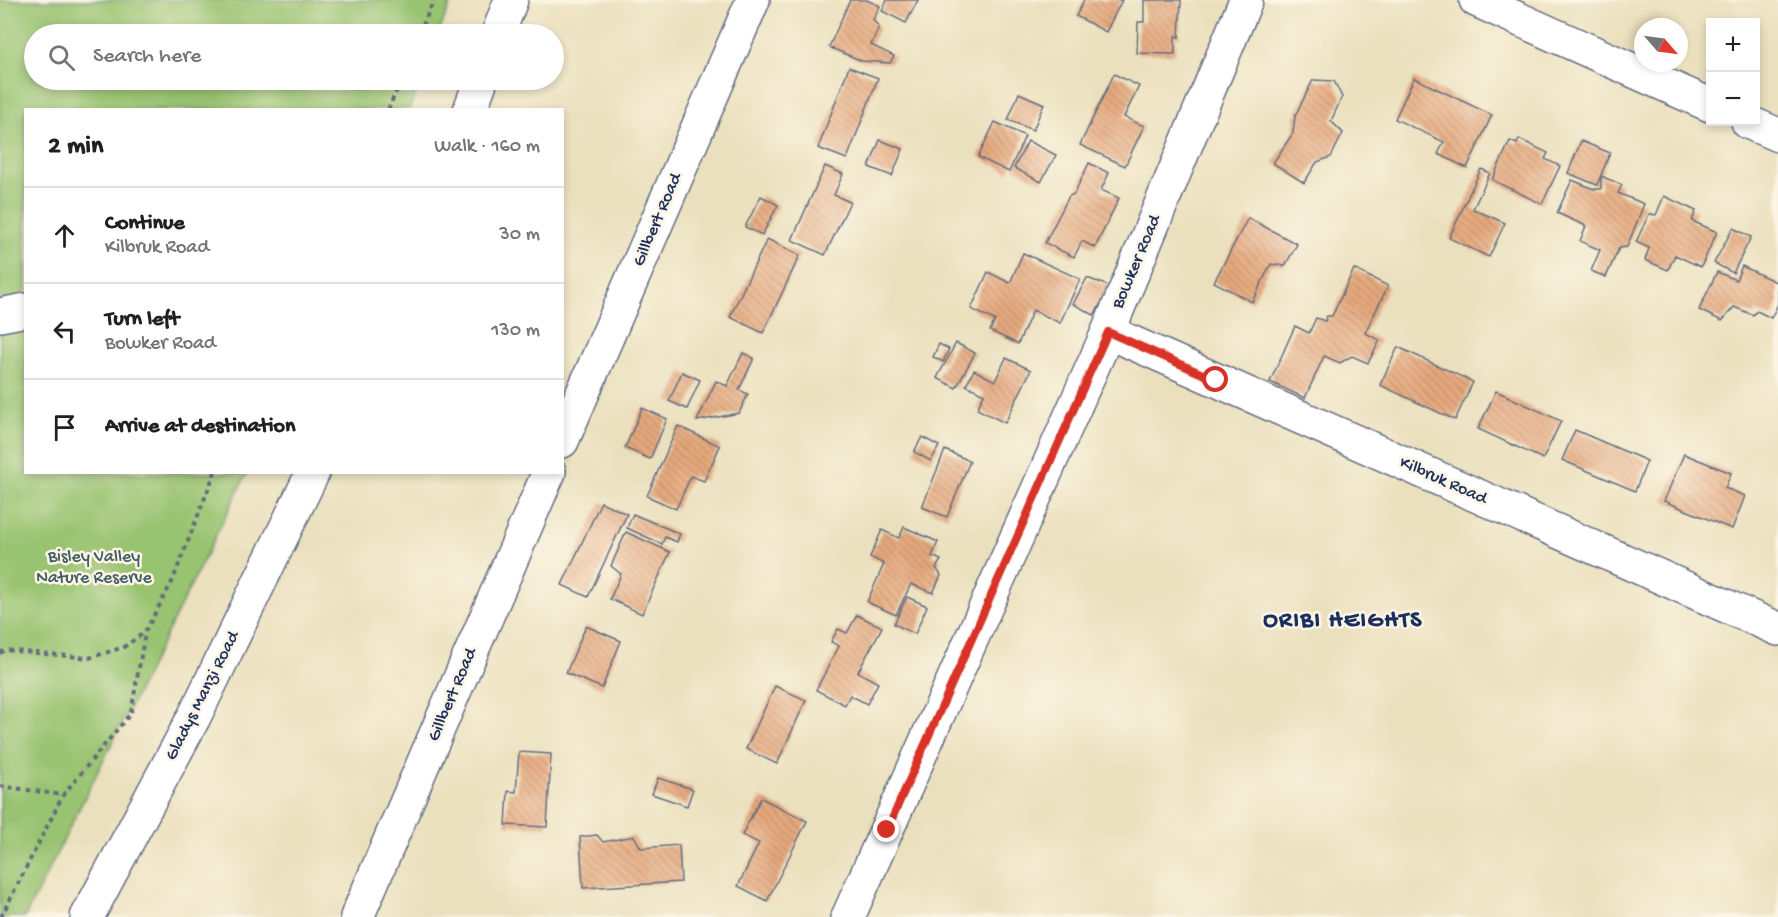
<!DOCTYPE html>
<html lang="en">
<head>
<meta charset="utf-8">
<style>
	body { margin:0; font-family:"Gochi Hand",sans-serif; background:#f6f6f6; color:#202124 }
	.controls { position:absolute; right:18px; top:18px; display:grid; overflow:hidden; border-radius:0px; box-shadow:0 3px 9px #0003 }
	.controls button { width:54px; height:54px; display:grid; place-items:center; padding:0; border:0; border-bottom:2px solid #e0e0e0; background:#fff; color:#202124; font:30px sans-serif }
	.compass { position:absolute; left:1634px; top:18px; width:54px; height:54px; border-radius:50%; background:#fff; box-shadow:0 3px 9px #0003; rotate:118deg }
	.stop { position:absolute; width:18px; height:18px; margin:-14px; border:4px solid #d93025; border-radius:50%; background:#fff }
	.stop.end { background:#d93025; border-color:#fff; box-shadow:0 2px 6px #0008 }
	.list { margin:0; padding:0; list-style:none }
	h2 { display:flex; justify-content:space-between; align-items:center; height:78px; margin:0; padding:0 24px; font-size:26px }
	h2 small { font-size:20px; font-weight:400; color:#757577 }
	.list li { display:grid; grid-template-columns:39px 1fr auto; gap:18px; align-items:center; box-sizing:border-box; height:96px; padding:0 24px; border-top:2px solid #e0e0e0 }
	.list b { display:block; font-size:22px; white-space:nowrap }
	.list p { margin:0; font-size:20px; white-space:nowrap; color:#757577 }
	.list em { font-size:20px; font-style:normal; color:#757577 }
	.icon { flex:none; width:33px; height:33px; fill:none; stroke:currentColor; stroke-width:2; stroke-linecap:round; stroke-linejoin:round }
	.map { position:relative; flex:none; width:1778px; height:917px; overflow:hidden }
	.search { position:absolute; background:#fff; box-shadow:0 3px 9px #0003; left:24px; top:24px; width:540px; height:66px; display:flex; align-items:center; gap:15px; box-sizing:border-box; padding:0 21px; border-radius:33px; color:#757577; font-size:22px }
	.panel { position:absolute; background:#fff; box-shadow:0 3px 9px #0003; left:24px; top:108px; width:540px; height:366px; border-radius:0px }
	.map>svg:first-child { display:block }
	.park { fill:#98c36f; stroke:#5a7966; stroke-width:1.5 }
	.building { fill:url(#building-back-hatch) }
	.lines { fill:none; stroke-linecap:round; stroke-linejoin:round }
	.minor-casing { stroke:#646d7f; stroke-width:36 }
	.major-casing { stroke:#646d7f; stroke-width:36 }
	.path { stroke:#646d7f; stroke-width:4; stroke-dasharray:4.5 4.5; stroke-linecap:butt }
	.minor { stroke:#fff; stroke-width:33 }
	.major { stroke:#fff; stroke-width:33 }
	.route { stroke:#d93025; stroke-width:8 }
	.labels { text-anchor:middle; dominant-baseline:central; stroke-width:5; stroke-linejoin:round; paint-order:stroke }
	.street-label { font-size:18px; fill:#1b2f5e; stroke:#fcf5e5 }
	.park-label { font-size:18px; fill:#405b63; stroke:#fcf5e5 }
	.district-label { font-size:24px; font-weight:bold; letter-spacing:1.5px; fill:#1b2f5e; stroke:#fcf5e5 }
</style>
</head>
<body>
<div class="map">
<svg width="1778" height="917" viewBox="0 0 1778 917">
	<defs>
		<pattern id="building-back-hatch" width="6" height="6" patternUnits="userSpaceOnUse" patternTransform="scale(1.5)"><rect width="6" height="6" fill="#e7a97d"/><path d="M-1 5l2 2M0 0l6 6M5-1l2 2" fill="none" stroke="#ba8a6a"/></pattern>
	</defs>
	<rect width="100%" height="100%" fill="#fcf5e5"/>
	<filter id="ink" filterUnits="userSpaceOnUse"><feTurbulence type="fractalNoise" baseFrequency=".0167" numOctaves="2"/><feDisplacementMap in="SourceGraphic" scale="12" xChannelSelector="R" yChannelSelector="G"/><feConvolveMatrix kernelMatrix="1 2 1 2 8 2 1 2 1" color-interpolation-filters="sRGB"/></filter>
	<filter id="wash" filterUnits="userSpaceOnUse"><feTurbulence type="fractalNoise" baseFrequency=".008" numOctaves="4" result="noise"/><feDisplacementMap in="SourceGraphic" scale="24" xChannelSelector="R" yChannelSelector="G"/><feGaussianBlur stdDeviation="1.35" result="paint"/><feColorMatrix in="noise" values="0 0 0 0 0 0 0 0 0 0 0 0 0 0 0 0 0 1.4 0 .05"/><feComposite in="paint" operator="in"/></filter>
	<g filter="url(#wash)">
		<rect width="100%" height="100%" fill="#ebe0bd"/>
		<!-- park -->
		<polygon class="park" points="0,0 452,0 438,34 34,34 34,80 421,80 409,109 26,110 26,472 247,473 25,917 0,917"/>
		<g id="blocks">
			<!-- building -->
			<g class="building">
				<polygon points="850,0 867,0 880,6 873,20 879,27 871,45 894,56 890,63 862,61 829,47"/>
				<polygon points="887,0 918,0 906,23 882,11"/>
				<polygon points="1084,0 1122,0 1106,32 1076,16"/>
				<polygon points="1144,0 1181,0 1179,37 1175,36 1175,54 1137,53 1138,22 1144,22"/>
				<polygon points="849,67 878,78 847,159 818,148"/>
				<polygon points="1114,74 1139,86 1124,117 1144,126 1125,166 1080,145"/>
				<polygon points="1414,78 1492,115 1467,168 1438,154 1444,142 1395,119"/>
				<polygon points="1313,80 1334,81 1342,97 1331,121 1343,133 1331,157 1317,162 1304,183 1273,163 1293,133 1295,116"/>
				<polygon points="1019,93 1044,104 1033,130 1008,120"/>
				<polygon points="995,122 1025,136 1009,172 978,157"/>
				<polygon points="1519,139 1548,153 1545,159 1560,166 1542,204 1492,180 1510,141 1517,144"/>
				<polygon points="880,140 903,149 892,176 869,167"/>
				<polygon points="1028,141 1056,155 1041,182 1014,168"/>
				<polygon points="1581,141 1610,153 1597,185 1568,173"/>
				<polygon points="1089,163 1109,173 1101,190 1119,198 1095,248 1082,241 1074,257 1045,243 1069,196 1074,194"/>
				<polygon points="825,166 843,174 834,195 850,202 825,255 792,240"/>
				<polygon points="1481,169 1490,173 1473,209 1505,223 1489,257 1449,238"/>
				<polygon points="1601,176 1622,185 1618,193 1644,204 1627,247 1619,248 1606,277 1591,271 1600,250 1580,241 1586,226 1557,213 1572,180 1594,189 1601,189"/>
				<polygon points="761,196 778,205 762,235 745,227"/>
				<polygon points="1664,196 1696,211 1692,221 1717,232 1701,267 1675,255 1668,270 1645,260 1649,248 1636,242 1649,214 1656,215"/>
				<polygon points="1248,218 1297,244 1285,266 1271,264 1252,302 1214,282"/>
				<polygon points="1733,228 1751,237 1733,273 1714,263"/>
				<polygon points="767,239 800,255 763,333 730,317"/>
				<polygon points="1023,253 1080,279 1060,323 1033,310 1018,344 990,331 995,320 971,309 988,272 1010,283"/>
				<polygon points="1742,266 1778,283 1778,304 1771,318 1757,311 1753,315 1734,307 1722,321 1699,310 1717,272 1736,280"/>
				<polygon points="1354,269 1388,286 1365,333 1380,340 1368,363 1352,356 1340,363 1324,356 1305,398 1270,382 1295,326 1309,333 1316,318 1325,321 1327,316 1332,316"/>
				<polygon points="1087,278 1111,287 1094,315 1073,304"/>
				<polygon points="956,343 975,353 956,388 937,378"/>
				<polygon points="939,344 949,349 943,362 933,357"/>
				<polygon points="1398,347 1473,382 1455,420 1380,385"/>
				<polygon points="743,353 754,358 739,390 748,394 739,413 697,421 716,381 727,386"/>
				<polygon points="1006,358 1031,370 1005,423 977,409 984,394 966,385 974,370 995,381"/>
				<polygon points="682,372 700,380 687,409 669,401"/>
				<polygon points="1496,391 1561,421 1543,459 1478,429"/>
				<polygon points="642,408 667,419 650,459 625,448"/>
				<polygon points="678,426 720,446 704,481 691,476 676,509 647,496"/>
				<polygon points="1575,430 1647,461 1635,491 1562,460"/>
				<polygon points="922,437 939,446 931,461 914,452"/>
				<polygon points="945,450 970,461 947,517 922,507"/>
				<polygon points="1684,454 1731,473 1725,488 1745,496 1732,529 1664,501"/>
				<polygon points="601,502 627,514 588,597 562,585"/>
				<polygon points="633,514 680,534 677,542 665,537 662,544 627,528"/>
				<polygon points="904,527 938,542 932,556 941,560 936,568 941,575 933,593 911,584 896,615 867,602 884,564 870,557 882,530 899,538"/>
				<polygon points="626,532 670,552 642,614 610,599 621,574 611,566"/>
				<polygon points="907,597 927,606 915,634 894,624"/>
				<polygon points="857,615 882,627 858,672 878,683 867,704 850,695 845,705 816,690 839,646 831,642 838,629 847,633"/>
				<polygon points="586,626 621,641 602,688 566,673"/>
				<polygon points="775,686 806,700 777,764 746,749"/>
				<polygon points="519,752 551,754 547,827 506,825 508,791 516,792"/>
				<polygon points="658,778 693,789 687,806 652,794"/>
				<polygon points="761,798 807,821 767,901 738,886 759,843 742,835"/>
				<polygon points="597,835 603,842 634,836 641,848 679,845 681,882 583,888 580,837"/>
			</g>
		</g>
	</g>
	<g filter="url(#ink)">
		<use href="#blocks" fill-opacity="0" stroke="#646d7f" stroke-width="1.5"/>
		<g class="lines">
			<!-- minor casing -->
			<g class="minor-casing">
				<g id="minor">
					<polyline points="1476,0 1710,105"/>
					<polyline points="1748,122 1778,135"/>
					<polyline points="0,315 26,310"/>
					<polyline points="1108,332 1778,629"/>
					<polyline points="562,441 753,0"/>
					<polyline points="357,917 549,472"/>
					<polyline points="848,917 1108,332 1246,0"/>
				</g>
			</g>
			<!-- major casing -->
			<g class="major-casing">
				<g id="major">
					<polyline points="498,34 511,0"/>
					<polyline points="470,110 481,80"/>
					<polyline points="87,917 194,717 313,472"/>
				</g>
			</g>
			<!-- path -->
			<g class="path">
				<polyline points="419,34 434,0"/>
				<polyline points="388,110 401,80"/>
				<polyline points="0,653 5,650 89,658 124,647 145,632 172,582 215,472"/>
				<polyline points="0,786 63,795 131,713 145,633"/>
				<polyline points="1,917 63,795"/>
			</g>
			<!-- minor -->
			<use href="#minor" class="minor"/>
			<!-- major -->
			<use href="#major" class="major"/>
		</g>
	</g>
	<g class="lines" filter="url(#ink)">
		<!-- route -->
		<polyline class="route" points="887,830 1108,332 1216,380"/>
	</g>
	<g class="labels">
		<!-- street labels -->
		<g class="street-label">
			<text transform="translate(658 220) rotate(-67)">Gillbert Road</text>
			<text transform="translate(1137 262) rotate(-67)">Bowker Road</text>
			<text transform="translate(1443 481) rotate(24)">Kilbruk Road</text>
			<text transform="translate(453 695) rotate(-67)">Gillbert Road</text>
			<text transform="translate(203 696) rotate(-63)">Gladys Manzi Road</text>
		</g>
		<!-- park labels -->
		<g class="park-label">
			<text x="94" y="557">Bisley Valley<tspan x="94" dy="21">Nature Reserve</tspan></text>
		</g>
		<!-- district labels -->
		<g class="district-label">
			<text x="1343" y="621">ORIBI HEIGHTS</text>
		</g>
	</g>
</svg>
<div class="controls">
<button>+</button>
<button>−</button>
</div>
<svg class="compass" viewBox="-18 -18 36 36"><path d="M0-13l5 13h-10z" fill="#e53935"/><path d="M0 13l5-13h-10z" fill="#757577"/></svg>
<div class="stop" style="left:1216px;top:380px"></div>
<div class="stop end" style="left:887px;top:830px"></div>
<div class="search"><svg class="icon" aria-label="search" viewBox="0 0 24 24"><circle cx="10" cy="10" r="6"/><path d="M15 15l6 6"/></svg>Search here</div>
<section class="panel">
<h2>2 min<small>Walk · 160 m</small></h2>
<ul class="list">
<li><svg class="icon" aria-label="ahead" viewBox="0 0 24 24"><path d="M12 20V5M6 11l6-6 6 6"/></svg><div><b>Continue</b><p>Kilbruk Road</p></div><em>30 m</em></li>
<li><svg class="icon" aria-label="left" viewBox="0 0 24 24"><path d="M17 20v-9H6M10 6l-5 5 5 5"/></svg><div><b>Turn left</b><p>Bowker Road</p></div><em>130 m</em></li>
<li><svg class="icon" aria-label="arrive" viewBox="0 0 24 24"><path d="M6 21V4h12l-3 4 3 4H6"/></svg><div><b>Arrive at destination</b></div></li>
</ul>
</section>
</div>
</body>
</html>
